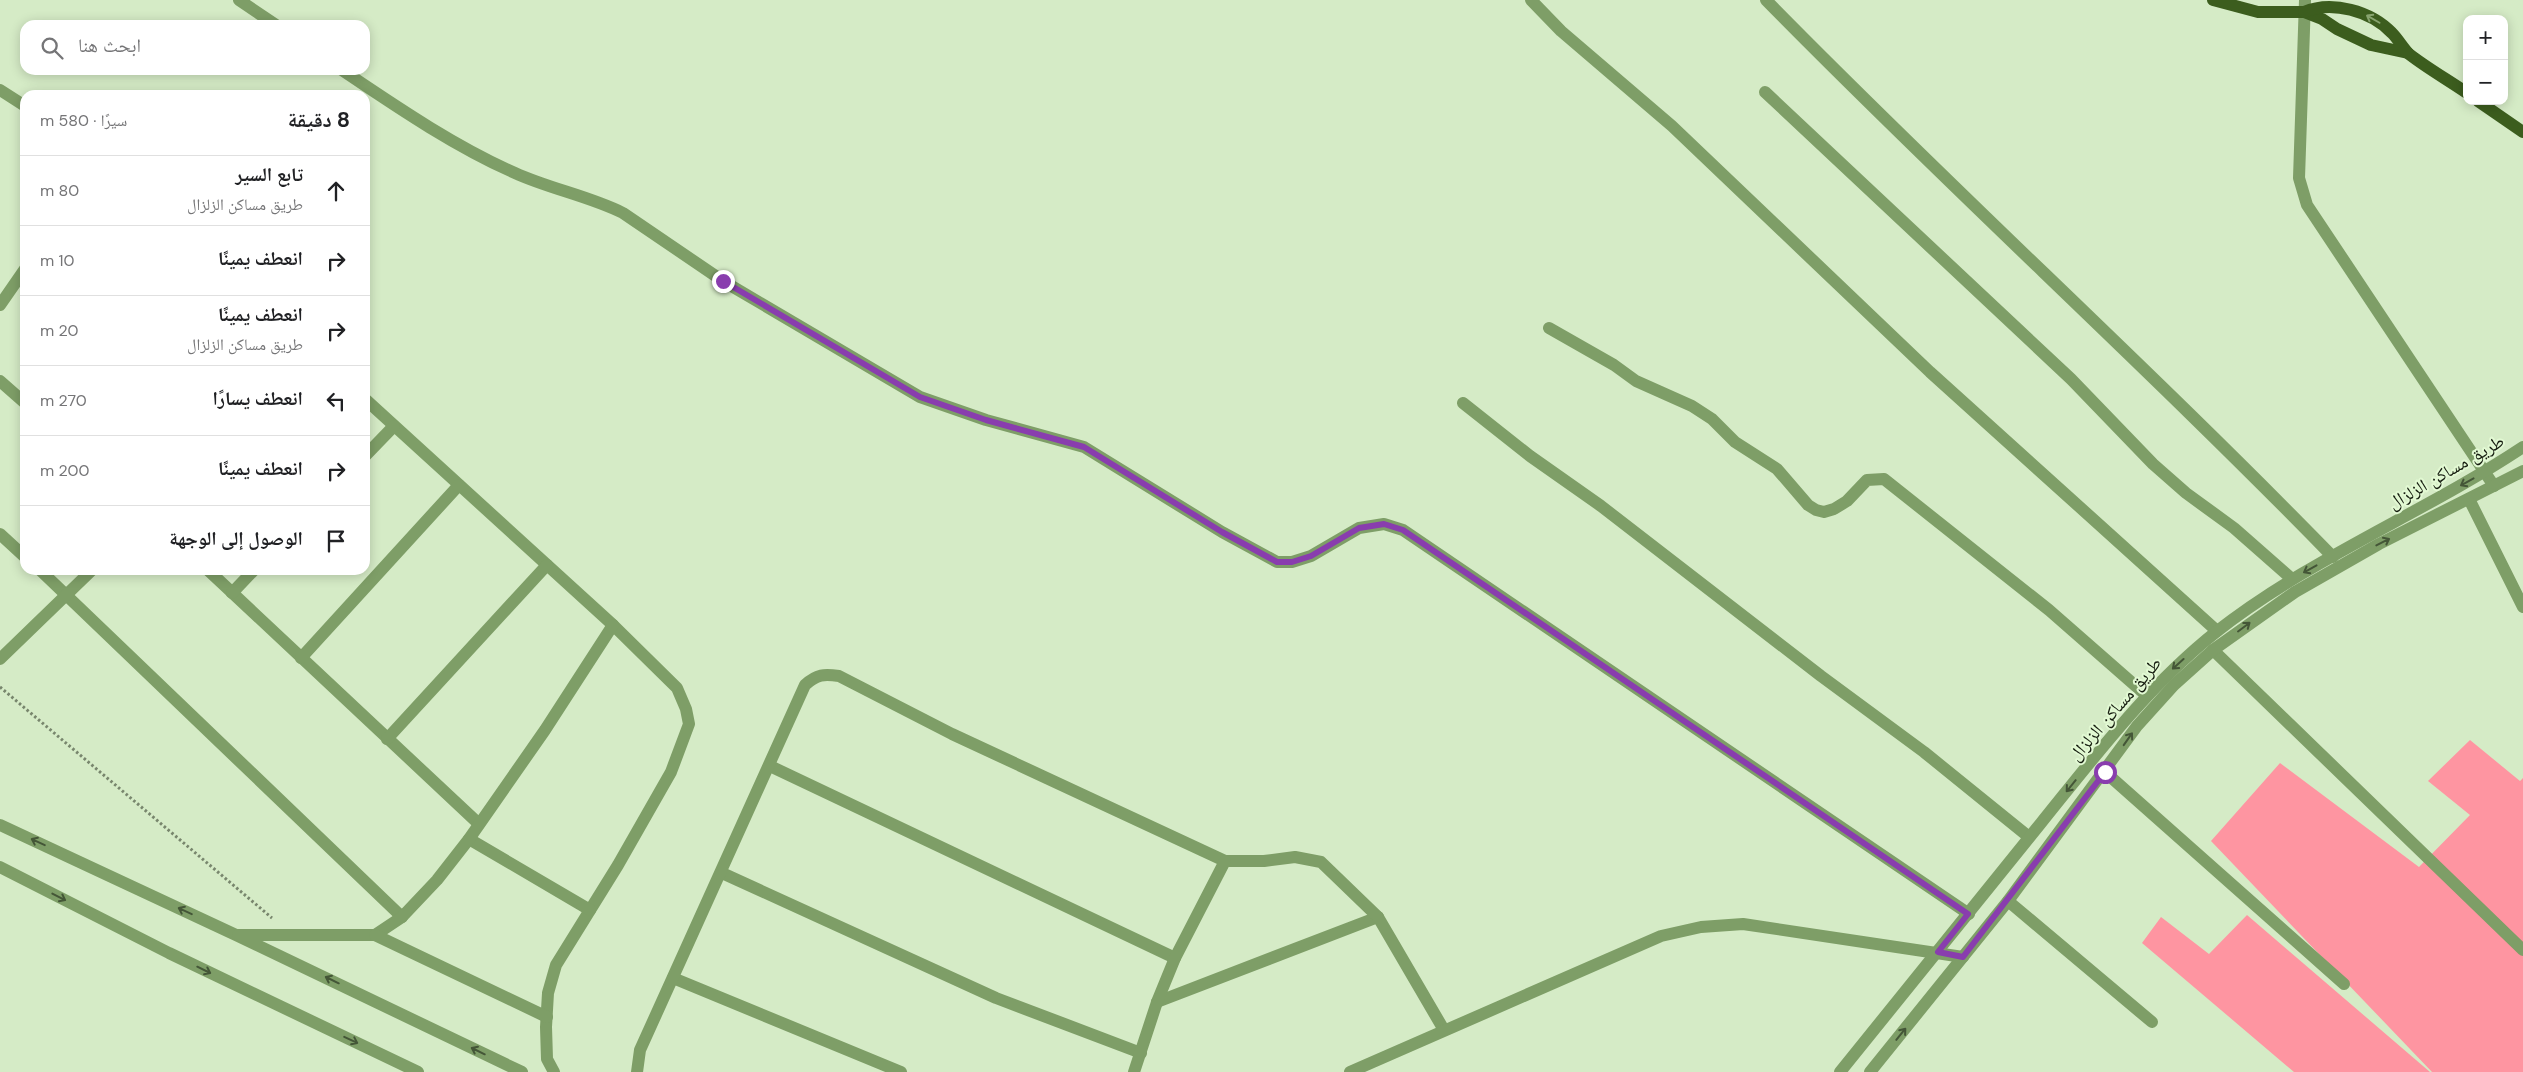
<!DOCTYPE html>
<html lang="ar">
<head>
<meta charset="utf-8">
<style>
	body { margin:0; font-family:"DM Sans","Noto Naskh Arabic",sans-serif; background:#f2f2f2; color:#202124; direction:rtl }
	.controls { position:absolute; right:15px; top:15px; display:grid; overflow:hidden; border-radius:10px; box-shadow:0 2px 12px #0003 }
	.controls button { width:45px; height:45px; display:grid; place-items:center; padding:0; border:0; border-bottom:1px solid #e0e0e0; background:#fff; color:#202124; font:25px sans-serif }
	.stop { position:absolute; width:15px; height:15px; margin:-11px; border:4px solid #893dae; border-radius:50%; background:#fff }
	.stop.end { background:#893dae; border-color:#fff; box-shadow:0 1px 5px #0008 }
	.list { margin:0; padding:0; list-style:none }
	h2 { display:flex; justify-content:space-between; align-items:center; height:65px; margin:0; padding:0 20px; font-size:21px }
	h2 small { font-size:16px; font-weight:400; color:#757577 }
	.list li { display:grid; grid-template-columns:32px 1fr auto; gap:15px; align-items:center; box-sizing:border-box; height:70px; padding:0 20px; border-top:1px solid #e0e0e0 }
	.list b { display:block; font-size:19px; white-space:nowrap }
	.list p { margin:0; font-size:16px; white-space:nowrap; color:#757577 }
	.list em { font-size:16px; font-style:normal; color:#757577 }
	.icon { flex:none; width:28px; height:28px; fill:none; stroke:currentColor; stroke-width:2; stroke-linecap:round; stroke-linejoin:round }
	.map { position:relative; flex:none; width:2523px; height:1072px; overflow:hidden; direction:ltr }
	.search { position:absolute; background:#fff; box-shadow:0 2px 12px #0003; left:20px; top:20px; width:350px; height:55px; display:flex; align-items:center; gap:12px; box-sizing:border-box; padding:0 18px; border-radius:15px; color:#757577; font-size:19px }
	.panel { position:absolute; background:#fff; box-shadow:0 2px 12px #0003; left:20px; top:90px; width:350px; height:485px; border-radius:15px; direction:rtl }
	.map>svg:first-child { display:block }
	.green { fill:#fe95a1 }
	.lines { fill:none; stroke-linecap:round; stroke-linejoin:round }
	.path { stroke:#78866d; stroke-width:3; stroke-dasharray:2.5 2.5; stroke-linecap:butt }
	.minor { stroke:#7e9e67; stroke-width:12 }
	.tertiary { stroke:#7e9e67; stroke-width:12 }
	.primary { stroke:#3c5d1e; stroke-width:12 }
	.oneway { stroke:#87a36f }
	.oneway2 { stroke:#445637 }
	.route { stroke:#893dae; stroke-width:6 }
	.labels { text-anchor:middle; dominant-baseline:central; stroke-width:4; stroke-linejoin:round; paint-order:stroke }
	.street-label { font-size:18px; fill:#151c0f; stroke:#e2f9d3 }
</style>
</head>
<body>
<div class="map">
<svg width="2523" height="1072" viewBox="0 0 2523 1072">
	<rect width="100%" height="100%" fill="#d5ebc6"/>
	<!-- green -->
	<g class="green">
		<polygon points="2470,740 2520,781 2523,778 2523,1072 2432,1072 2211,841 2280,763 2419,867 2470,815 2428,781"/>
		<polygon points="2247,915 2430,1072 2294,1072 2142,943 2161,917 2209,954"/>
	</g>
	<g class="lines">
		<!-- path -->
		<polyline class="path" points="0,687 272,918"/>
		<!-- minor -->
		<g class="minor">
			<polyline points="239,0 276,25"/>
			<polyline points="1531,0 1561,31 1672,126 1930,372 2217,631"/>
			<path d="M1766 0C1951 189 2148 367 2333 557"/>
			<polyline points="2305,0 2299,178 2307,205 2494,486"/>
			<path d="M342 70C397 107 454 146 515 173 550 189 589 196 623 213L723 281 920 397 986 420 1084 447 1222 532 1277 562H1292L1311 556 1359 528 1384 524 1403 530 1969 914"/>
			<polyline points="0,90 25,106"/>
			<polyline points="1765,92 2071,379 2153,464 2186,493 2234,528 2292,579"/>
			<polyline points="0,305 25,269"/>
			<polyline points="1549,328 1614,365 1636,381 1692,406 1712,419 1735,442 1777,469 1808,505 1816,510 1824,512 1834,509 1847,501 1867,480 1884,479 2049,610 2146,695"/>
			<polyline points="0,381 25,403"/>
			<polyline points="365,399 613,625 677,688 686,709 689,724 671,772 618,865 556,965 548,993 546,1027 547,1059 554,1072"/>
			<polyline points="1463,403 1530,456 1601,506 1821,676 1924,752 2029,837"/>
			<polyline points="365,456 394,426"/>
			<polyline points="2469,499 2523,607"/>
			<polyline points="0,534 25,557"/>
			<polyline points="40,570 402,917"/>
			<polyline points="208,570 479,824"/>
			<polyline points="232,593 254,570"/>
			<polyline points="2213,650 2523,950"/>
			<polyline points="301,658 459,485"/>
			<polyline points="0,659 92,570"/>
			<polyline points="387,739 547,565"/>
			<polyline points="770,766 1175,958"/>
			<polyline points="2105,772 2344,984"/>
			<polyline points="0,825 236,935 522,1072"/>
			<polyline points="469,839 590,910"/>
			<polyline points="0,867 169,953 418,1072"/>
			<polyline points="722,873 996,998 1141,1053"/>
			<polyline points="2008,901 2152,1022"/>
			<polyline points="238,935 375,935 402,917 437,880 469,839 545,730 613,625"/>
			<polyline points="375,935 547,1017"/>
			<polyline points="673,978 901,1072"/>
			<polyline points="1157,1002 1378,917"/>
			<path d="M637 1072 640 1050 805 685C817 674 824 674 839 676L952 734 1225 861H1264L1295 857 1321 862 1378 917 1444 1030"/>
			<polyline points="1134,1072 1157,1002 1175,958 1225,861"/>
			<polyline points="1350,1072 1661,936 1701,927 1743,924 1963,957"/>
		</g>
		<!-- tertiary -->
		<g class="tertiary">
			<path d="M1840 1072C1907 989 1974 906 2041 823 2096 755 2148 686 2216 632 2310 558 2424 513 2523 447"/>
			<polyline points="1870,1072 2008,901 2137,726 2174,685 2213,650 2295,592 2379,544 2523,471"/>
		</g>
		<!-- primary -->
		<g class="primary">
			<polyline points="2213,0 2258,12 2304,12 2322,19 2337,29 2371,45 2408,53"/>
			<path d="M2304 12C2332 0 2371 11 2392 33 2398 39 2403 48 2409 54 2427 68 2448 80 2467 93"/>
			<polyline points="2478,101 2523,132"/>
		</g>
	</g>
	<!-- one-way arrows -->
	<defs><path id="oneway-shaft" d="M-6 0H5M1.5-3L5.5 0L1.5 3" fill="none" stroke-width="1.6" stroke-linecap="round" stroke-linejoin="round" transform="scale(1.25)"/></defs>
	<use class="oneway" href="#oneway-shaft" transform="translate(2373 19) rotate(-150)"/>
	<g class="oneway2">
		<use href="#oneway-shaft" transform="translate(2467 482) rotate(151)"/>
		<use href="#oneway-shaft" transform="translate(2383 542) rotate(-27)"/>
		<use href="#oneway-shaft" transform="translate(2310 569) rotate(151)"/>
		<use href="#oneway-shaft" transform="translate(2244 627) rotate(-37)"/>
		<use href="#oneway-shaft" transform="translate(2178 664) rotate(138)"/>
		<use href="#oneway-shaft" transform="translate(2128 739) rotate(-55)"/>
		<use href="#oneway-shaft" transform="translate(2071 786) rotate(129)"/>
		<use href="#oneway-shaft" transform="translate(38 842) rotate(-155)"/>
		<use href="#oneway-shaft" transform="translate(59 897) rotate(27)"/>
		<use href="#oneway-shaft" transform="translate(185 911) rotate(-155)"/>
		<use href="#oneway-shaft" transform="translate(204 970) rotate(26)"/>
		<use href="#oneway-shaft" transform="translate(332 980) rotate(-154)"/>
		<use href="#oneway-shaft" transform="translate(1901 1034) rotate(-51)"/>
		<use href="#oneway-shaft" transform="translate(351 1040) rotate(25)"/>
		<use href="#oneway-shaft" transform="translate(478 1051) rotate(-154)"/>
	</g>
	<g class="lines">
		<!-- route -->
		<polyline class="route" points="723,281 920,397 986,420 1084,447 1222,532 1277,562 1292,562 1311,556 1359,528 1384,524 1403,530 1968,914 1938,952 1963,957 2105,772"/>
	</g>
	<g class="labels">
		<!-- street labels -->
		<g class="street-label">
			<text transform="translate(2446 472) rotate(-30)">طريق مساكن الزلزال</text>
			<text transform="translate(2115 709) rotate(-49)">طريق مساكن الزلزال</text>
		</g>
	</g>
</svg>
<div class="controls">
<button>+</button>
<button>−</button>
</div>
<div class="stop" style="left:2105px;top:772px"></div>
<div class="stop end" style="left:723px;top:281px"></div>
<div class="search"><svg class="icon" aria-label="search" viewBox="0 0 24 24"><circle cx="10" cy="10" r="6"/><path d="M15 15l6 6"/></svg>ابحث هنا</div>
<section class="panel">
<h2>8 دقيقة<small>سيرًا · 580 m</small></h2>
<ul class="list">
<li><svg class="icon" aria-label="ahead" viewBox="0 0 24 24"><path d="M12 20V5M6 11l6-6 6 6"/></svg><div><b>تابع السير</b><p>طريق مساكن الزلزال</p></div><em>80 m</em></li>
<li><svg class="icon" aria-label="right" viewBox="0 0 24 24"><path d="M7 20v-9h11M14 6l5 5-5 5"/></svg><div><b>انعطف يمينًا</b></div><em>10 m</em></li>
<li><svg class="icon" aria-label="right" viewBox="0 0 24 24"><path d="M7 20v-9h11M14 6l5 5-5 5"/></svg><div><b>انعطف يمينًا</b><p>طريق مساكن الزلزال</p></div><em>20 m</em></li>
<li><svg class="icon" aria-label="left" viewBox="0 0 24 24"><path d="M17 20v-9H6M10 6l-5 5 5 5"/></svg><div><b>انعطف يسارًا</b></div><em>270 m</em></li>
<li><svg class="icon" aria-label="right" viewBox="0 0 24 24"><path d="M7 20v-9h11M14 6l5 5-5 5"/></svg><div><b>انعطف يمينًا</b></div><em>200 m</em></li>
<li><svg class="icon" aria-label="arrive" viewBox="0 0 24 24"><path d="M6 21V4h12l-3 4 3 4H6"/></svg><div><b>الوصول إلى الوجهة</b></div></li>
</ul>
</section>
</div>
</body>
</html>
